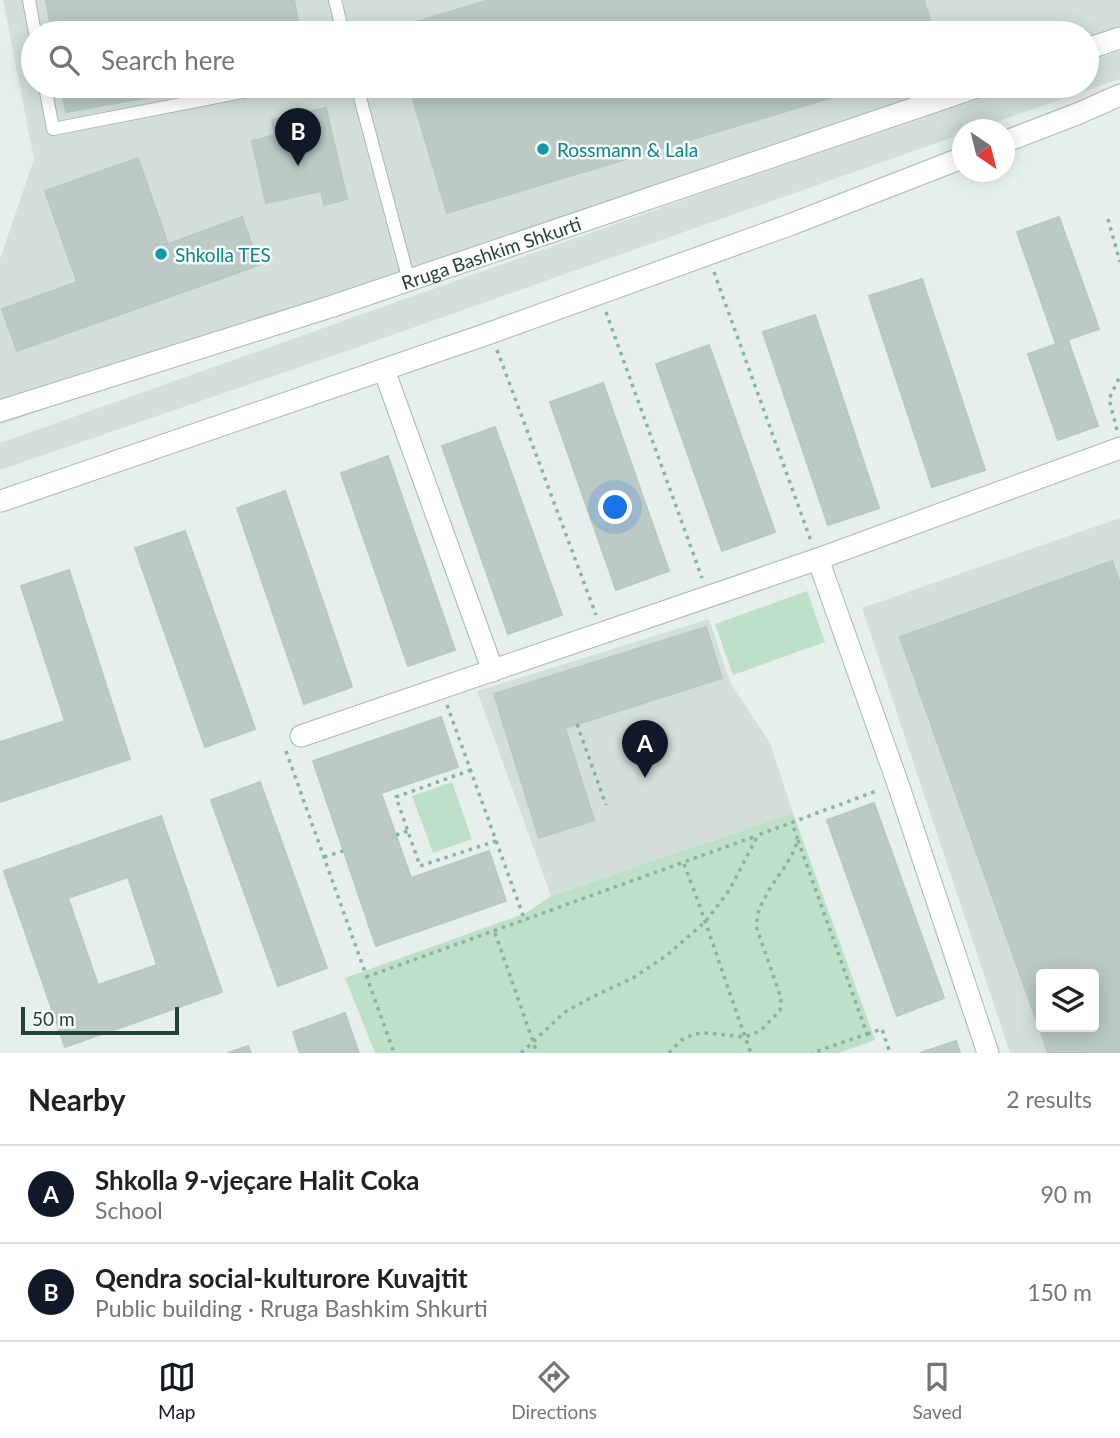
<!DOCTYPE html>
<html lang="en">
<head>
<meta charset="utf-8">
<style>
	body { margin:0; font-family:Lato,sans-serif; background:#f2f2f2; color:#202124 }
	.controls { position:absolute; right:21px; bottom:21px; display:grid; overflow:hidden; border-radius:7px; box-shadow:0 4px 18px #0003 }
	.controls button { width:63px; height:63px; display:grid; place-items:center; padding:0; border:0; border-bottom:2px solid #e0e0e0; background:#fff; color:#202124; font:35px sans-serif }
	.compass { position:absolute; left:952px; top:119px; width:63px; height:63px; border-radius:50%; background:#fff; box-shadow:0 4px 18px #0003; rotate:145deg }
	.scale { position:absolute; left:21px; bottom:18px; width:158px; box-sizing:border-box; padding-left:7px; border:4px solid #24423a; border-top:0; font-size:19px; line-height:24px; white-space:nowrap; color:#24423a; -webkit-text-stroke:5px #f7fbf9; paint-order:stroke }
	.you { position:absolute; left:616px; top:508px; width:24px; height:24px; margin:-18px; border:5px solid #fff; border-radius:50%; background:#1a73e8; box-shadow:0 0 0 10px #1a73e833 }
	.badge { display:grid; place-items:center; width:46px; height:46px; border-radius:50%; background:#111827; color:#fff; font-size:23px; font-weight:700 }
	.pin { position:absolute; translate:-50% -58px; filter:drop-shadow(0 2px 4px #0008) }
	.pin::after { content:''; position:absolute; top:37px; width:24px; height:21px; background:inherit; clip-path:polygon(0 0,100% 0,50% 100%) }
	.list { margin:0; padding:0; list-style:none }
	h2 { display:flex; justify-content:space-between; align-items:center; height:91px; margin:0; padding:0 28px; font-size:30px }
	h2 small { font-size:23px; font-weight:400; color:#757577 }
	.list li { display:grid; grid-template-columns:46px 1fr auto; gap:21px; align-items:center; box-sizing:border-box; height:98px; padding:0 28px; border-top:2px solid #e0e0e0 }
	.list b { display:block; font-size:26px; white-space:nowrap }
	.list p { margin:0; font-size:23px; white-space:nowrap; color:#757577 }
	.list em { font-size:23px; font-style:normal; color:#757577 }
	.icon { flex:none; width:38px; height:38px; fill:none; stroke:currentColor; stroke-width:2; stroke-linecap:round; stroke-linejoin:round }
	.map { position:relative; flex:none; width:1120px; height:1053px; overflow:hidden }
	.search { position:absolute; background:#fff; box-shadow:0 4px 18px #0003; left:21px; right:21px; top:21px; height:77px; display:flex; align-items:center; gap:18px; box-sizing:border-box; padding:0 24px; border-radius:38px; color:#757577; font-size:26px }
	.sheet { height:287px; background:#fff }
	nav { display:flex; justify-content:space-around; align-items:center; box-sizing:border-box; height:98px; border-top:2px solid #e0e0e0; background:#fff; font-size:19px; color:#757577 }
	nav a { display:grid; justify-items:center; gap:4px }
	nav .on { color:#111827 }
	.map>svg:first-child { display:block }
	.built { fill:#d4dfda; fill-rule:evenodd }
	.green { fill:#bfe0c8 }
	.building { fill:#bbcac4; stroke:#b8c9c2; stroke-width:2; fill-rule:evenodd }
	.lines { fill:none; stroke-linecap:round; stroke-linejoin:round }
	.lane-casing { stroke:#a8b8b2; stroke-width:14 }
	.street-casing { stroke:#a8b8b2; stroke-width:23 }
	.path { stroke:#86b3a5; stroke-width:3.5; stroke-dasharray:3.5 5; stroke-linecap:butt }
	.lane { stroke:#fff; stroke-width:12 }
	.street { stroke:#fff; stroke-width:21 }
	.culture-dot { fill:#0f9aa8; stroke:#f7fbf9; stroke-width:2.5 }
	.labels { text-anchor:middle; dominant-baseline:central; stroke-width:5; stroke-linejoin:round; paint-order:stroke }
	.culture-label { font-size:19px; fill:#0d838f; stroke:#f7fbf9; text-anchor:start }
	.street-label { font-size:19px; fill:#24423a; stroke:#f7fbf9 }
</style>
</head>
<body>
<div class="map">
<svg width="1120" height="1053" viewBox="0 0 1120 1053">
	<rect width="100%" height="100%" fill="#e6efeb"/>
	<!-- built -->
	<g class="built">
		<polygon points="3,0 1120,0 1120,38 1087,49 1087,33 33,33 33,86 980,86 333,306 0,425 0,259 34,159"/>
		<polygon points="1120,51 1120,79 976,129 962,130 962,134 361,346 0,470 0,443 714,189 1018,86 1087,86 1087,62"/>
		<path d="M1120 518V1053H1010L862 608ZM1041 974H1094V1027H1041Z"/>
		<polygon points="709,619 730,682 770,743 793,813 551,896 477,691"/>
	</g>
	<!-- green -->
	<g class="green">
		<polygon points="807,591 825,642 733,675 715,624"/>
		<polygon points="452,782 472,839 433,853 412,796"/>
		<polygon points="793,813 875,1040 839,1053 375,1053 345,978 526,913 551,896"/>
	</g>
	<!-- building -->
	<g class="building">
		<polygon points="46,0 294,0 300,33 52,33"/>
		<polygon points="489,0 924,0 934,33 393,33 392,29"/>
		<polygon points="61,86 211,86 66,112"/>
		<polygon points="409,86 870,86 447,213"/>
		<polygon points="326,108 347,199 324,205 321,191 266,203 252,141 275,135 272,120"/>
		<polygon points="138,158 168,244 242,217 259,265 17,351 2,309 77,282 45,191"/>
		<polygon points="1059,217 1099,329 1056,344 1017,232"/>
		<polygon points="922,279 985,470 932,487 869,296"/>
		<polygon points="815,315 879,508 828,525 763,332"/>
		<polygon points="1068,340 1098,426 1058,440 1028,354"/>
		<polygon points="709,345 775,532 722,551 656,364"/>
		<polygon points="603,383 669,571 616,590 550,402"/>
		<polygon points="495,427 562,615 508,634 442,446"/>
		<polygon points="388,456 455,650 408,666 341,473"/>
		<polygon points="285,491 352,687 304,704 237,508"/>
		<polygon points="185,531 255,729 205,747 135,548"/>
		<path d="M1112 561 1120 583V1053H1048L900 637ZM1041 974H1094V1027H1041Z"/>
		<polygon points="69,570 130,759 0,802 0,742 65,721 21,586"/>
		<polygon points="706,627 722,678 565,728 594,820 539,838 494,694"/>
		<polygon points="441,717 458,767 381,793 411,878 489,851 506,901 376,946 313,761"/>
		<polygon points="260,782 327,968 278,986 211,800"/>
		<polygon points="874,803 944,998 897,1016 827,820"/>
		<path d="M161 816 222 992 65 1047 4 871ZM128 877 157 965 98 985 68 898Z"/>
		<polygon points="345,1013 359,1053 300,1053 293,1032"/>
		<polygon points="956,1041 960,1053 920,1053"/>
		<polygon points="248,1046 251,1053 228,1053"/>
	</g>
	<g class="lines">
		<!-- lane casing -->
		<g class="lane-casing">
			<g id="lane">
				<polyline points="29,0 35,33"/>
				<polyline points="335,0 343,33"/>
				<polyline points="45,86 53,129 273,86"/>
				<polyline points="357,86 409,281"/>
			</g>
		</g>
		<!-- street casing -->
		<g class="street-casing">
			<g id="street">
				<polyline points="1087,49 1120,38"/>
				<polyline points="1004,142 1077,114 1120,95"/>
				<polyline points="384,370 493,671"/>
				<path id="s1" d="M0 411 333 306 980 86"/>
				<polyline points="1,501 490,333 792,224 962,158"/>
				<polyline points="818,559 898,784 988,1053"/>
				<polyline points="301,736 818,559 1120,448"/>
			</g>
		</g>
		<!-- path -->
		<g class="path">
			<polyline points="1108,219 1120,262"/>
			<polyline points="714,272 811,541"/>
			<polyline points="606,312 702,578"/>
			<polyline points="497,350 596,615"/>
			<polyline points="1117,430 1109,399 1120,376"/>
			<polyline points="447,705 525,921"/>
			<polyline points="577,724 606,805"/>
			<polyline points="286,751 394,1053"/>
			<polyline points="471,770 396,797 420,866 496,841"/>
			<polyline points="396,835 408,831"/>
			<polyline points="798,840 867,1034 812,1053"/>
			<polyline points="324,857 343,851"/>
			<path d="M684 864C708 926 728 990 751 1053"/>
			<polyline points="495,933 537,1053"/>
			<polyline points="366,977 756,836"/>
			<polyline points="867,1034 882,1029 890,1053"/>
			<polyline points="521,1053 565,1012 592,997 633,978 666,956 706,921 730,889 758,835 879,790"/>
			<polyline points="669,1053 680,1041 694,1034 707,1033 745,1037 760,1031 780,1011 781,998 756,926 759,909 769,890 791,857 798,840 792,823"/>
		</g>
		<!-- lane -->
		<use href="#lane" class="lane"/>
		<!-- street -->
		<use href="#street" class="street"/>
	</g>
	<!-- markers -->
	<g class="culture-dot">
		<circle cx="543" cy="149" r="7"/>
		<circle cx="161" cy="254" r="7"/>
	</g>
	<g class="labels">
		<!-- culture labels -->
		<g class="culture-label">
			<text x="557" y="149">Rossmann &amp; Lala</text>
			<text x="175" y="254">Shkolla TES</text>
		</g>
		<!-- street labels -->
		<g class="street-label">
			<text stroke="none"><textPath href="#s1" startOffset="516">Rruga Bashkim Shkurti</textPath></text>
		</g>
	</g>
</svg>
<div class="controls">
<button><svg class="icon" aria-label="layers" viewBox="0 0 24 24"><path d="M12 4l9 5-9 5-9-5zM3 14l9 5 9-5"/></svg></button>
</div>
<svg class="compass" viewBox="-18 -18 36 36"><path d="M0-13l5 13h-10z" fill="#e53935"/><path d="M0 13l5-13h-10z" fill="#757577"/></svg>
<div class="scale">50 m</div>
<div class="you"></div>
<div class="pin badge" style="left:645px;top:778px">A</div>
<div class="pin badge" style="left:298px;top:166px">B</div>
<div class="search"><svg class="icon" aria-label="search" viewBox="0 0 24 24"><circle cx="10" cy="10" r="6"/><path d="M15 15l6 6"/></svg>Search here</div>
</div>
<section class="sheet">
<h2>Nearby<small>2 results</small></h2>
<ul class="list">
<li><span class="badge">A</span><div><b>Shkolla 9-vjeçare Halit Coka</b><p>School</p></div><em>90 m</em></li>
<li><span class="badge">B</span><div><b>Qendra social-kulturore Kuvajtit</b><p>Public building · Rruga Bashkim Shkurti</p></div><em>150 m</em></li>
</ul>
</section>
<nav>
<a class="on"><svg class="icon" aria-label="map" viewBox="0 0 24 24"><path d="M3 6l6-2 6 2 6-2v14l-6 2-6-2-6 2zM9 4v14M15 6v14"/></svg>Map</a>
<a><svg class="icon" aria-label="directions" viewBox="0 0 24 24"><path d="M12 3l9 9-9 9-9-9zM9 14v-3h6M13 9l2 2-2 2"/></svg>Directions</a>
<a><svg class="icon" aria-label="saved" viewBox="0 0 24 24"><path d="M7 4h10v16l-5-4-5 4z"/></svg>Saved</a>
</nav>
</body>
</html>
